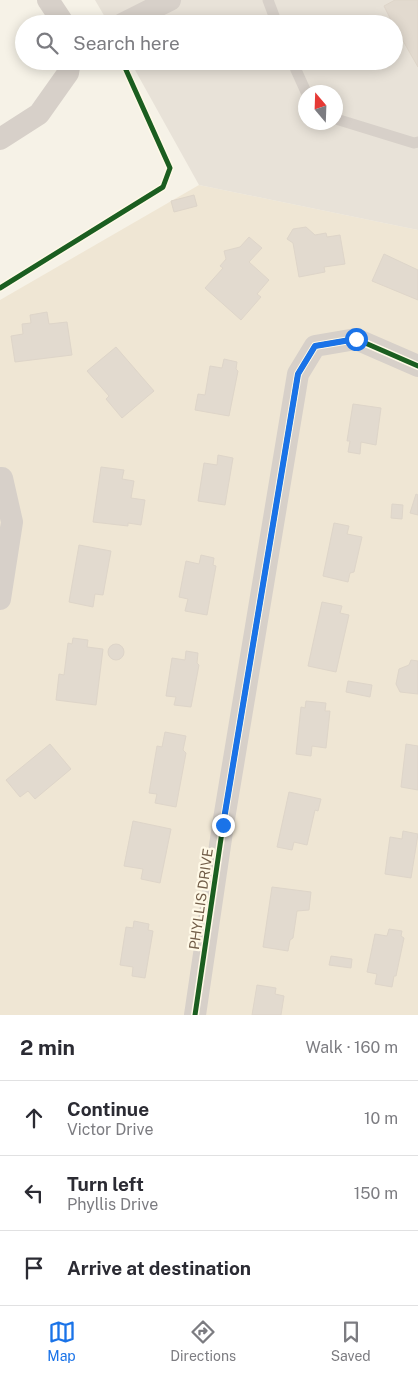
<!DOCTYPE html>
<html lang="en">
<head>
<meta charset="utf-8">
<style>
	body { margin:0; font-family:"Public Sans",sans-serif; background:#f2f2f3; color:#2b2b33 }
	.compass { position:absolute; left:298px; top:85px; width:45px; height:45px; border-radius:50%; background:#fff; box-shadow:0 2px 12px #0003; rotate:341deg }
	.stop { position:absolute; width:15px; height:15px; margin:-11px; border:4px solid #1a73e8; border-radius:50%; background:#fff }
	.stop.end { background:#1a73e8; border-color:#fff; box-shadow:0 1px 5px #0008 }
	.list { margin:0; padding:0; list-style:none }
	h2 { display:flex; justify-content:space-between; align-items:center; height:65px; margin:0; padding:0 20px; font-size:21px }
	h2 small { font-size:16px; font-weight:400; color:#7c7c81 }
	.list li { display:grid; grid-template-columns:32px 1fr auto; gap:15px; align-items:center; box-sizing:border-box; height:75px; padding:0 20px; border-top:1px solid #e1e1e2 }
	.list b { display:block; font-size:19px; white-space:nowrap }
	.list p { margin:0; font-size:16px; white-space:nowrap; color:#7c7c81 }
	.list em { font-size:16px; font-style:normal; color:#7c7c81 }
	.icon { flex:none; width:28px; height:28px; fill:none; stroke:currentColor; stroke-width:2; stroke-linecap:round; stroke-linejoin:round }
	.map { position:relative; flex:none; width:418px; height:1015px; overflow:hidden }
	.search { position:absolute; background:#fff; box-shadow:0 2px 12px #0003; left:15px; right:15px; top:15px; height:55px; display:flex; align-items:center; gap:12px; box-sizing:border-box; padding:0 18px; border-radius:28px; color:#7c7c81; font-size:19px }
	.sheet { height:290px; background:#fff }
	nav { display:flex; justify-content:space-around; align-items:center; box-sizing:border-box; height:70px; border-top:1px solid #e1e1e2; background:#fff; font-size:14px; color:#7c7c81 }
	nav a { display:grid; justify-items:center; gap:2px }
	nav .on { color:#1a73e8 }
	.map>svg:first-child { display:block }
	.residential { fill:#efe6d4 }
	.industrial { fill:#e8e2d8; fill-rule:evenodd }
	.building { fill:#e2dacf; stroke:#ded5c9 }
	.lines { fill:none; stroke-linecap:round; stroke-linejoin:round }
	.service { stroke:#d7d0c9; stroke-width:11 }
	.minor { stroke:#d7d0c9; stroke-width:22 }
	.cycleway-casing { stroke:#fff9e7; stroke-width:8 }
	.cycleway { stroke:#1b5e20; stroke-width:5 }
	.route { stroke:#1a73e8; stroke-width:6 }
	.labels { text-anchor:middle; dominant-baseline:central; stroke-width:4.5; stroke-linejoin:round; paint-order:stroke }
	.street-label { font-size:14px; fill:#725d48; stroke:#fff9e7 }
</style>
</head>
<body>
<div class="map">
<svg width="418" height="1015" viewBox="0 0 418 1015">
	<rect width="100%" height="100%" fill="#f6f2e7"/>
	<!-- residential -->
	<polygon class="residential" points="199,185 418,230 418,1015 0,1015 0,300"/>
	<!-- industrial -->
	<path class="industrial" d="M95 0H418V230L199 185 130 61H394V24H109ZM306 92H336V122H306Z"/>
	<!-- building -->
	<g class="building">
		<polygon points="395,0 418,0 418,67 402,39 394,43 394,24 393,24 384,6"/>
		<polygon points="194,195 197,206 174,212 171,201"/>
		<polygon points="306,227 315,235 326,233 327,237 340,235 345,264 324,267 325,272 299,277 293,243 287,239 293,229"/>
		<polygon points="249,237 262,248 249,262 269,280 257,294 261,297 241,320 205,288 223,268 220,266 226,259 224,251 240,247"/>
		<polygon points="384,254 418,270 418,300 372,281"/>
		<polygon points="47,312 49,324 67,322 72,355 15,362 11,336 23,334 22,324 31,323 30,315"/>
		<polygon points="116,347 154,391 122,418 106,399 109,396 87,371"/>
		<polygon points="224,359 237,362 236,369 238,371 229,416 195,410 198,394 205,395 210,366 222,368"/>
		<polygon points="353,404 381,408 376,445 361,442 360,454 348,452 350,441 347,441"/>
		<polygon points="218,455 233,458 225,505 198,501 204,463 217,465"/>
		<polygon points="101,467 124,470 122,479 134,481 131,498 145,500 141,525 128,523 128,526 93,522"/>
		<polygon points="416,494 418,495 418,515 410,513"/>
		<polygon points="392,504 403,505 402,519 391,518"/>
		<polygon points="334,523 349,526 347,534 362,537 354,572 350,573 348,582 323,576"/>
		<polygon points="79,545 111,551 103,595 95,594 93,607 69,602"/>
		<polygon points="201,555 214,558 213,565 216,566 207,615 185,611 188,599 179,597 186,561 199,564"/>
		<polygon points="322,602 342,606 340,613 349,615 336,672 308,666"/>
		<polygon points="73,638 88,640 87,647 103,649 96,705 56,700 59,674 64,675 68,643 72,644"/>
		<circle cx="116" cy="652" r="8"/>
		<polygon points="186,651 198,653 197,663 199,665 191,707 174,705 176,697 166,696 172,658 185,660"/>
		<polygon points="411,660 418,661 418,694 400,692 396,684 399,669 409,665"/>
		<polygon points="348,681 372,685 370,697 346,692"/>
		<polygon points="306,701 326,703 325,711 330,711 326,748 312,746 311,756 296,754 301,707 305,708"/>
		<polygon points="165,732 186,736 183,750 186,753 176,807 155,803 157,794 149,793 157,746 162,747"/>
		<polygon points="50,744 71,769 35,799 28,791 20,797 6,780"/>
		<polygon points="406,744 418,746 418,790 401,787"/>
		<polygon points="289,792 321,799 318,811 315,810 307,845 294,842 292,850 277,847"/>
		<polygon points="133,821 171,829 160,883 141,879 143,869 124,866"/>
		<polygon points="403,831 418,834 411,878 385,874 390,837 402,839"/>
		<polygon points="272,887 311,892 309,910 297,911 293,938 290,940 288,951 263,947"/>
		<polygon points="134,921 149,924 148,930 153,931 145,978 132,976 133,967 120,965 126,927 133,928"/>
		<polygon points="389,929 402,931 401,936 404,938 396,976 394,976 392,987 375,984 377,974 367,972 375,934 387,936"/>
		<polygon points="331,956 352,959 351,968 329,965"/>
		<polygon points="257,985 276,988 275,994 284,996 281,1015 252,1015"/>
	</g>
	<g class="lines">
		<!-- service -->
		<g class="service">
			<polyline points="268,0 277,24"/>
			<polyline points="292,61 306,92"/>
			<polyline points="336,119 414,143 418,142"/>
		</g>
		<!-- minor -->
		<g class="minor">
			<polyline points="48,0 64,24"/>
			<polyline points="122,24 170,0"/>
			<polyline points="0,139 39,114 68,73 70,61"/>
			<polyline points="0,478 2,478 12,522 0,599"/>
			<polyline points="195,1015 223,825 298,374 315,346 356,339 418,366"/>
		</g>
		<!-- cycleway casing -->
		<g class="cycleway-casing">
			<g id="cycleway">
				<polyline points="0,288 163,187 170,168 122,61"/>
				<polyline points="195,1015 223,825 298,374 315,346 356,339 418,366"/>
			</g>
		</g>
		<!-- cycleway -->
		<use href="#cycleway" class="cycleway"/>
	</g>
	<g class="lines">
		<!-- route -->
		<polyline class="route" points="223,825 298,374 315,346 356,339"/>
	</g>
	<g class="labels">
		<!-- street labels -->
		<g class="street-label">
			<text transform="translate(201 899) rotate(-82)">PHYLLIS DRIVE</text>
		</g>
	</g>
</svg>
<svg class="compass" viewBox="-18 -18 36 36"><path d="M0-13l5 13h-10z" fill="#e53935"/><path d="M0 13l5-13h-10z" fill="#7c7c81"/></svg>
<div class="stop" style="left:356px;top:339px"></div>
<div class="stop end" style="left:223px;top:825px"></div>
<div class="search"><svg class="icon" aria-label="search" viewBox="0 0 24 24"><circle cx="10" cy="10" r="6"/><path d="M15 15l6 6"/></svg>Search here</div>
</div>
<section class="sheet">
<h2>2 min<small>Walk · 160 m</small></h2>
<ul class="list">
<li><svg class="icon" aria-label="ahead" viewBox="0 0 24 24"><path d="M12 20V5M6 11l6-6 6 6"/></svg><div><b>Continue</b><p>Victor Drive</p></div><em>10 m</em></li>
<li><svg class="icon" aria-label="left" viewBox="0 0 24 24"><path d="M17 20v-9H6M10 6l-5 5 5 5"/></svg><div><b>Turn left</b><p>Phyllis Drive</p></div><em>150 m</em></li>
<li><svg class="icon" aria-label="arrive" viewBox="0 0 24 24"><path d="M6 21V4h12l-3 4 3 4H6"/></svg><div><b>Arrive at destination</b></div></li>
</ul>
</section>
<nav>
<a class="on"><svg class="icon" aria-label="map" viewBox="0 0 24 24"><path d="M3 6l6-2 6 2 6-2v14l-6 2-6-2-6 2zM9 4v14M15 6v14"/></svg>Map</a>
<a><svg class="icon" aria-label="directions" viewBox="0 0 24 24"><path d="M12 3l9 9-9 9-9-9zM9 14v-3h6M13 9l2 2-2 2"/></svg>Directions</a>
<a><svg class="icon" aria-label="saved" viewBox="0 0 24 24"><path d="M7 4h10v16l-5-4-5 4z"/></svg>Saved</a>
</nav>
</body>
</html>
